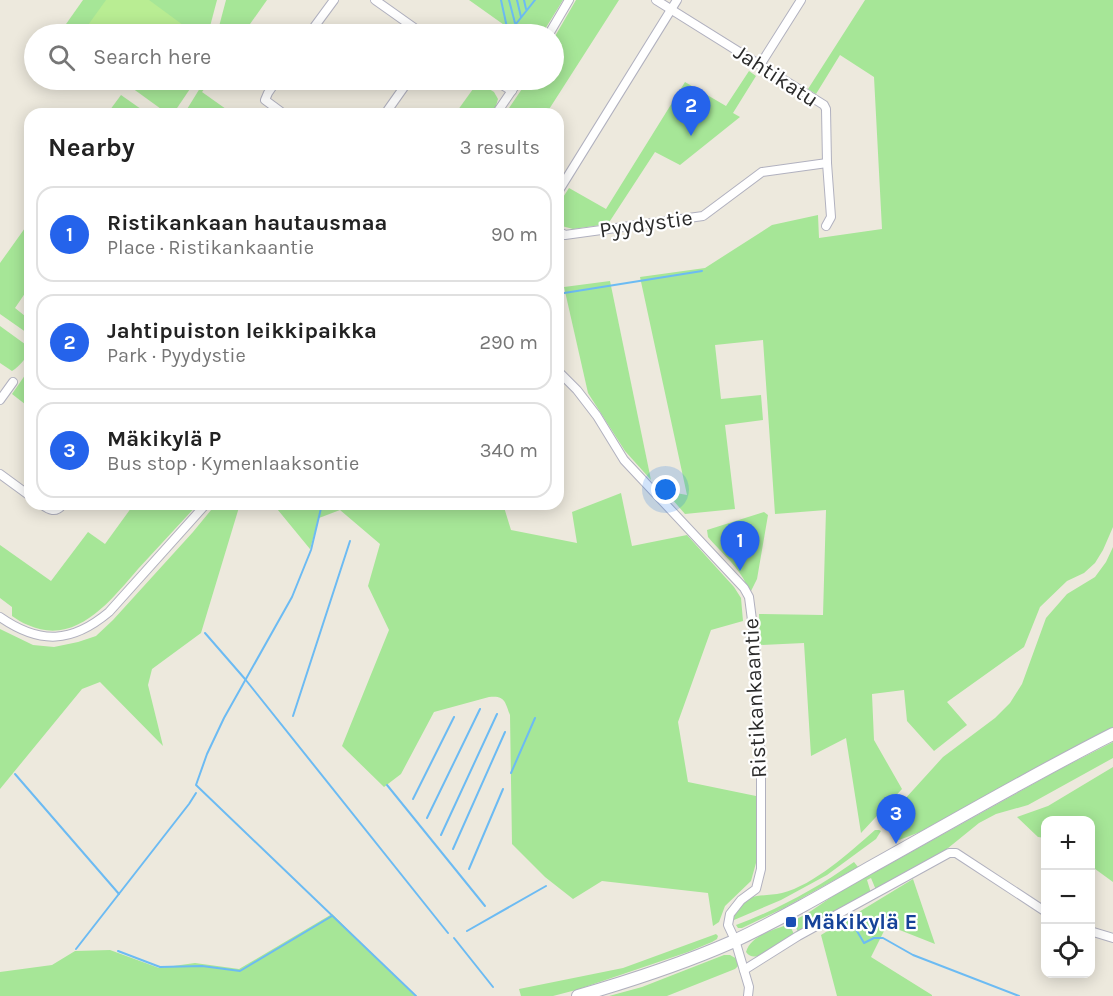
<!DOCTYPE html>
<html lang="en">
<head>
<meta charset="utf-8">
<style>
	body { margin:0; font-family:Karla,sans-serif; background:#f2f2f2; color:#222 }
	.controls { position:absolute; right:18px; bottom:18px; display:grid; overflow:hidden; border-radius:12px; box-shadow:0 3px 15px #0003 }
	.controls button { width:54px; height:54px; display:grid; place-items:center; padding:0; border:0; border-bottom:2px solid #e0e0e0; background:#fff; color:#222; font:30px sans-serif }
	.you { position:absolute; left:666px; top:490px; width:21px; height:21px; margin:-15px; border:4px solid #fff; border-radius:50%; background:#1a73e8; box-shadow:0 0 0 9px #1a73e833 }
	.badge { display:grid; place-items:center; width:39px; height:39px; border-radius:50%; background:#2563eb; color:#fff; font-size:20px; font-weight:700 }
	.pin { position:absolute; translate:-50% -50px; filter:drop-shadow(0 2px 3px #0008) }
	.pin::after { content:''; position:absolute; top:32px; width:21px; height:18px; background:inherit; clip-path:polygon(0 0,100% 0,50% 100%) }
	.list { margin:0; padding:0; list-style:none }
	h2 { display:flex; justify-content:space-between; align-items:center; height:78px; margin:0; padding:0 24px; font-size:26px }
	h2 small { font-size:20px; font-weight:400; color:#767676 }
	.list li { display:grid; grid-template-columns:39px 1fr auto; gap:18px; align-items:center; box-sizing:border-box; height:96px; margin:0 12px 12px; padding:0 12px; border:2px solid #e0e0e0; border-radius:18px }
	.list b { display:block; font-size:22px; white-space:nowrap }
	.list p { margin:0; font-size:20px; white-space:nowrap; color:#767676 }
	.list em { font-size:20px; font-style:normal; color:#767676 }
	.icon { flex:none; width:33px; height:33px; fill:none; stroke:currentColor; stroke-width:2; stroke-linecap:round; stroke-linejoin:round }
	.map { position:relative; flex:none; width:1113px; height:996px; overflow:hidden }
	.search { position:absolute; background:#fff; box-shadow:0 3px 15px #0003; left:24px; top:24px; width:540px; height:66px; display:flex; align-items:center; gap:15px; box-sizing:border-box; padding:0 21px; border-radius:33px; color:#767676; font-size:22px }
	.panel { position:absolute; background:#fff; box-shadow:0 3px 15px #0003; left:24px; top:108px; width:540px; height:402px; border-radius:18px }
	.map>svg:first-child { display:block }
	.green { fill:#a6e697 }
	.pitch { fill:#b9ed93 }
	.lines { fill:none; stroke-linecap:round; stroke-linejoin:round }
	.stream { stroke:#6cbbf3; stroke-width:2 }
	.street-casing { stroke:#b1b1bf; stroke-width:10 }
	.secondary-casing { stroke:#b1b1bf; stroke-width:14 }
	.street { stroke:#fff; stroke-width:8 }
	.secondary { stroke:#fff; stroke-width:12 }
	.transit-dot { fill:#1a4fb4; stroke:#fff; stroke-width:2 }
	.labels { text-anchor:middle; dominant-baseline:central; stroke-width:4.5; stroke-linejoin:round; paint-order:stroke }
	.street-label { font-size:22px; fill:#2b2b2b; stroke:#fff }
	.transit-label { font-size:22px; font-weight:bold; fill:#164399; stroke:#fff; text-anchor:start }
</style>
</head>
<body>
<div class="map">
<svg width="1113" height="996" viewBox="0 0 1113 996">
	<rect width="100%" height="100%" fill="#ede9dd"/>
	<!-- green -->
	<g class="green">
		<polygon points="83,0 217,0 208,34 59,34"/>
		<polygon points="226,0 267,0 243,34 217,34"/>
		<polygon points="469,0 563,0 542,34 502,34 507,27"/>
		<polygon points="576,0 619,0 546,114 505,114 528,80 554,80 554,38"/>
		<polygon points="865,0 1113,0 1113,527 1103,550 1095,563 1084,573 1067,581 1040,607 1024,647 947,702 967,725 934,751 907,721 904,690 872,694 874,740 902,789 861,833 846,738 811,756 804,643 760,645 759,614 823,615 826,510 775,514 763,340 715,345 721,399 761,395 763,420 725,425 735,509 685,514 665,491 687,495 640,277 705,268 772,225 818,215 819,238 882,229 874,77 840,55 816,94 808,89"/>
		<polygon points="749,71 756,76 733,113 740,117 680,165 655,152 608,224 573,229 558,225 558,205 569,188 606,209 685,82 726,106"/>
		<polygon points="121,80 196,80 173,114 168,114"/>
		<polygon points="205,80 211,80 202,92 233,114 184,114"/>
		<polygon points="478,82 494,92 498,99 495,109 492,114 455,114"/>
		<polygon points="121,95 148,114 107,114"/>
		<polygon points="30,221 30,286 15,308 30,320 30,335 0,314 0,263"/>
		<polygon points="610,281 651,480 625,451 588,393 564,287"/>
		<path d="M0 326 29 347C28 357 20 366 12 371L0 363Z"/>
		<polygon points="30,368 30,408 12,394"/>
		<path d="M621 493 632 546 687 535 734 587 741 598 743 621 711 630 678 722 688 782 756 796V863L751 881 725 906 719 922 713 926 708 893 602 881 573 899 545 877 512 844 510 715C505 702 505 695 489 697L434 712 401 774 384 787 342 746 389 630 368 586 380 544 340 510 319 518 310 549 273 504H503L511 530 577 543 572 512Z"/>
		<path d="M134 504H198C178 526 158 547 138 569 111 600 76 647 28 625 22 623 17 619 12 616V607L0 598V545L51 581 88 532 105 544Z"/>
		<polygon points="216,504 240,504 201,633 152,669 148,685 163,746 100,682 82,689 0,789 0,629 33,645 54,647 78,642 96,636 113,620 193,532"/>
		<path d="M764 512 768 515 757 579 751 591C746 587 746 583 743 578 734 563 719 550 708 537L707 530Z"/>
		<polygon points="1113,547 1113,727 1052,759 920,832 899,840 884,826 884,822 943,757 995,718 1010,703 1022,684 1046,618 1067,594 1095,577 1106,562"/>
		<polygon points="1113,742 1113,758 1028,805 996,814 979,823 937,857 876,890 871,878 867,880 871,893 798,932 793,921 808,913 839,892 1060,769"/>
		<polygon points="1113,767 1113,882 1091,866 1090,820 1046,820 1045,838 1038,837 1017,817 1048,806"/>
		<path d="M875 830H879L881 831 876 839 827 875 781 900 734 920C734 914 735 911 739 907 749 892 766 897 782 893 814 885 850 852 875 830Z"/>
		<path d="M854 862 858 867 784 908 742 928H738L736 925C779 909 817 888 854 862Z"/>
		<polygon points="913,879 935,944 887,925 871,957 932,995 932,996 837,996 821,935"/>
		<polygon points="332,914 415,996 0,996 0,972 52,965 75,951 110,950 159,968 195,963 239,969"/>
		<path d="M789 924 795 936 758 956C753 957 750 957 746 952 751 935 774 930 789 924Z"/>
		<polygon points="716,934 718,936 717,939 712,942 688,952 576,990 553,996 521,996 519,989 623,968"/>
		<polygon points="724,955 730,955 737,959 738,966 735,969 667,996 609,996 642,987"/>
	</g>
	<!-- pitch -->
	<polygon class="pitch" points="106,0 149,0 183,25 185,34 82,34 83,32"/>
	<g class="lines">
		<!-- stream -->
		<g class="stream">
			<polyline points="501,0 508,32"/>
			<polyline points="509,0 515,23"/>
			<polyline points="517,0 521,17"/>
			<polyline points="524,0 526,9"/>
			<polyline points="508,34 535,0"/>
			<polyline points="558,294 702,271"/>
			<polyline points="322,504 311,550 292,597 224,718 207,754 196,785 416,996"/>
			<polyline points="205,633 245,679 448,933"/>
			<polyline points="293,716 350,541"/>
			<polyline points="511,773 535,718"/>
			<polyline points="15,774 119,894"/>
			<polyline points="387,785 485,906"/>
			<polyline points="413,799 454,717"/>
			<polyline points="427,818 480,709"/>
			<polyline points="441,835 497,714"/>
			<polyline points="453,849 505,732"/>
			<polyline points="469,869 503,789"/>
			<polyline points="854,926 864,943 874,938 883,938 913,955 1019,996"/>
			<polyline points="467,931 546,886"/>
			<polyline points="454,938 493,987"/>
			<polyline points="76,949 189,804 196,793"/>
			<polyline points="118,951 160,967 202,966 240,971 332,916"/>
		</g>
		<!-- street casing -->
		<g class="street-casing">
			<g id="street">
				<polyline points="375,0 423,34"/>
				<polyline points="656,0 824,105 826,109 827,163 831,217 826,226"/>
				<polyline points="309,34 334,0"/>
				<polyline points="549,34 569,0"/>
				<polyline points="760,65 801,0"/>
				<polyline points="277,80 268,93 265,100 284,114"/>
				<polyline points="494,80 512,91"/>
				<polyline points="385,114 409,80"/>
				<polyline points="496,114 519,80"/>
				<polyline points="558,192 677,0"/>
				<polyline points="558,231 565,235 703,216 762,172 827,163"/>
				<polyline points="558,371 577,390 597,416 624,460 744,588 749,597 755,643 761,773 761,869 756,889 741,900 730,914 728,925 735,940 749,987 748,996"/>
				<polyline points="0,400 13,382"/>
				<polyline points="0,474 30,496"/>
				<path d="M41 504C49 510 56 514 63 504"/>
				<path d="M0 617C40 645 72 643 109 612L206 504"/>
				<polyline points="1090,931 1113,938"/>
				<polyline points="744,970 798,936 949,853 956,853 1046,912"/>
			</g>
		</g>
		<!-- secondary casing -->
		<g class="secondary-casing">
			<path id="secondary" d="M578 996C630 981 682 964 732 942 779 920 824 894 869 868 950 823 1030 776 1113 734"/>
		</g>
		<!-- street -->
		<use href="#street" class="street"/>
		<!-- secondary -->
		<use href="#secondary" class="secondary"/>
	</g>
	<!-- markers -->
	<rect class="transit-dot" x="785" y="916" width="12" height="12" rx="3"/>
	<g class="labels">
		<!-- street labels -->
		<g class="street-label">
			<text transform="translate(776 76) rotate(33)">Jahtikatu</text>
			<text transform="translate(646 224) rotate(-8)">Pyydystie</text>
			<text transform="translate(755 698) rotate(-93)">Ristikankaantie</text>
		</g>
		<!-- transit labels -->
		<g class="transit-label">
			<text x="803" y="922">Mäkikylä E</text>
		</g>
	</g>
</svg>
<div class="controls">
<button>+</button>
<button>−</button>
<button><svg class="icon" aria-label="locate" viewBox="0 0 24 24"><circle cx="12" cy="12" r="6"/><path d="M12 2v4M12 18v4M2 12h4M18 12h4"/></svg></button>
</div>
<div class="you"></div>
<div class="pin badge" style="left:740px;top:571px">1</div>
<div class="pin badge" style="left:691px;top:136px">2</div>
<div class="pin badge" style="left:896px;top:844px">3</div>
<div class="search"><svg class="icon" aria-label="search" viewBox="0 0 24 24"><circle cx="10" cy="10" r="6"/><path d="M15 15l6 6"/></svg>Search here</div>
<section class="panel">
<h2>Nearby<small>3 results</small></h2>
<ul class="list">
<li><span class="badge">1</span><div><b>Ristikankaan hautausmaa</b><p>Place · Ristikankaantie</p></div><em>90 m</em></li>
<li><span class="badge">2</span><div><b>Jahtipuiston leikkipaikka</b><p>Park · Pyydystie</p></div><em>290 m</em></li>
<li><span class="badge">3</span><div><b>Mäkikylä P</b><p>Bus stop · Kymenlaaksontie</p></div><em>340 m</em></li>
</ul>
</section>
</div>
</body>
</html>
